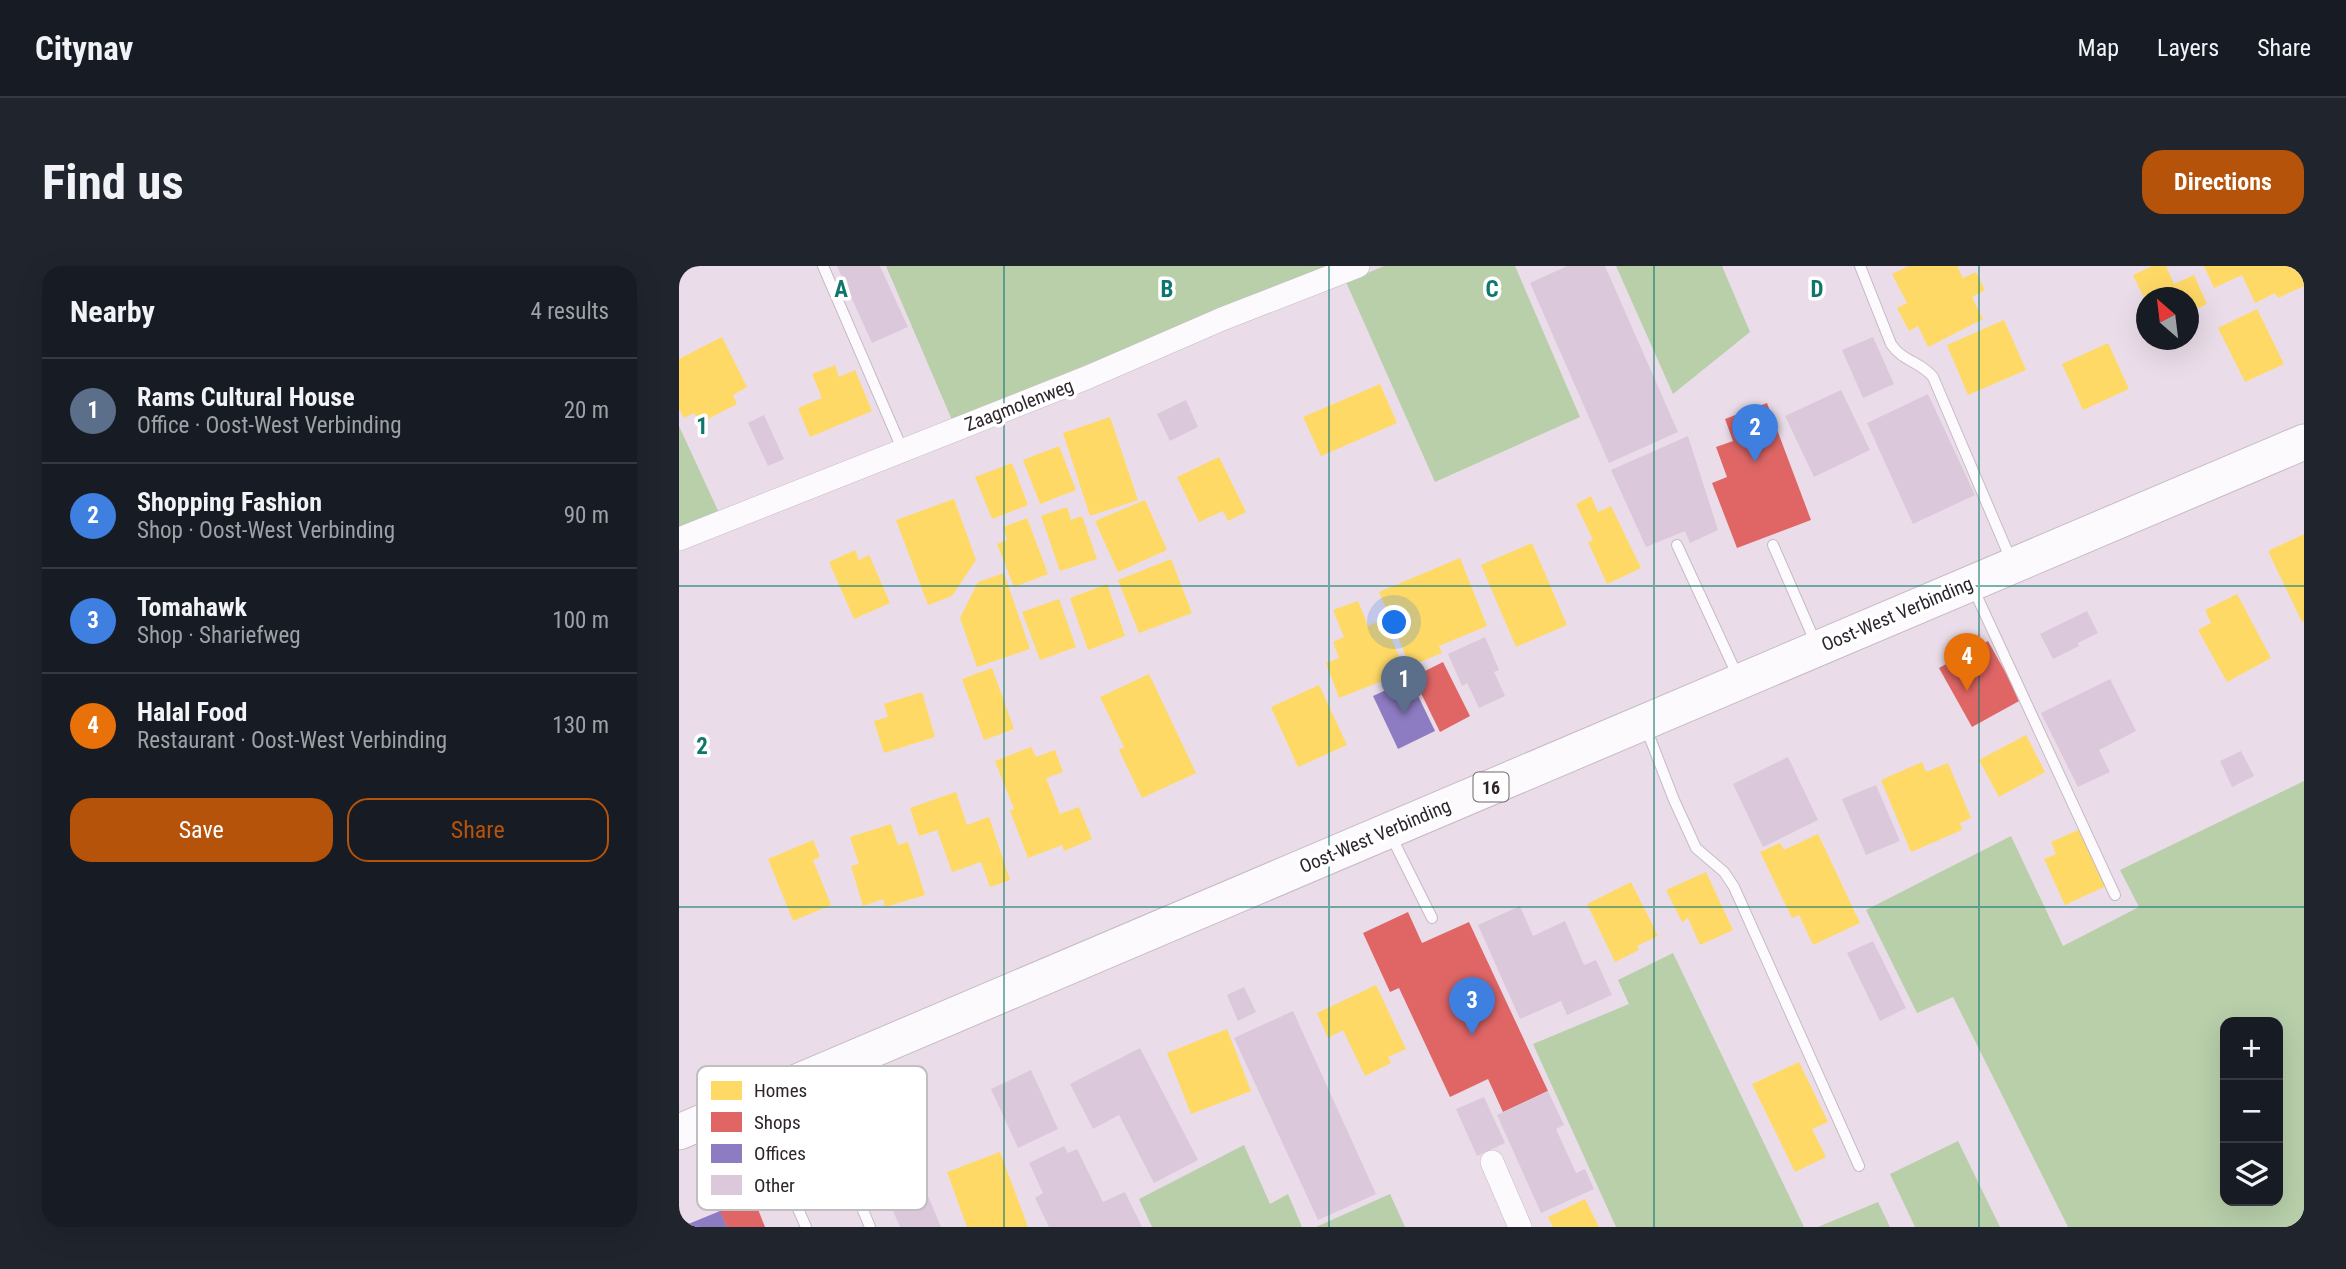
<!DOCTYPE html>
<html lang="en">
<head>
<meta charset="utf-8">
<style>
	body { margin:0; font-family:"Roboto Condensed",sans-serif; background:#20242c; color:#f1f3f6 }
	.controls { position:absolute; right:21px; bottom:21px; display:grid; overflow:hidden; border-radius:14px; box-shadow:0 7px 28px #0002 }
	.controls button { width:63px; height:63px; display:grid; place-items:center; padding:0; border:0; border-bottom:2px solid #363941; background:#171b24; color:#f1f3f6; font:35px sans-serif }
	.compass { position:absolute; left:1457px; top:21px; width:63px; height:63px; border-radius:50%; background:#171b24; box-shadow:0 7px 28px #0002; rotate:332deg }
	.you { position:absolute; left:716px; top:357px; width:24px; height:24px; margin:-18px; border:5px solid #fff; border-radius:50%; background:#1a73e8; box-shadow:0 0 0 10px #1a73e833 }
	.badge { display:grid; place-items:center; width:46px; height:46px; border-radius:50%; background:#b45309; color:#fff; font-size:23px; font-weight:700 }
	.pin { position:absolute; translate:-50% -58px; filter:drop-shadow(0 2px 4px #0008) }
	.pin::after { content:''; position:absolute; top:37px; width:24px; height:21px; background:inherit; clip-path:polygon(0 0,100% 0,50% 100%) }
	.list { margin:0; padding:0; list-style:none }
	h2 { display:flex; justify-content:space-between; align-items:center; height:91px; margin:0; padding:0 28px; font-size:30px }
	h2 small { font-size:23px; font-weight:400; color:#9ea1a6 }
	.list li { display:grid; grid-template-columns:46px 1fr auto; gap:21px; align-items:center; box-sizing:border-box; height:105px; padding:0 28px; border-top:2px solid #363941 }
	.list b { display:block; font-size:26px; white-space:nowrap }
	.list p { margin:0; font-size:23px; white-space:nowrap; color:#9ea1a6 }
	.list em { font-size:23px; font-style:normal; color:#9ea1a6 }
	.actions { display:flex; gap:14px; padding:21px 28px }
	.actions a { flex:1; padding:16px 0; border:2px solid #b45309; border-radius:21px; text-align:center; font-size:24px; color:#b45309 }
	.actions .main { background:#b45309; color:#fff }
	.icon { flex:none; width:38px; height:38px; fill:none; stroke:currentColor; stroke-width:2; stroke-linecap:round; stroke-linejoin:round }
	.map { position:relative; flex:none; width:1625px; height:961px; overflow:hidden; border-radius:21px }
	header { display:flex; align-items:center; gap:42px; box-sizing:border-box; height:98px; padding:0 35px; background:#171b24; border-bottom:2px solid #363941 }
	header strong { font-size:33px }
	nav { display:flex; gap:38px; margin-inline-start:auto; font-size:24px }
	.intro { display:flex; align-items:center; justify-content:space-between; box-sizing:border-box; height:168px; padding:0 42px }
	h1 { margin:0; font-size:49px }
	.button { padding:18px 32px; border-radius:21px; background:#b45309; color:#fff; font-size:24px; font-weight:700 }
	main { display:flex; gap:42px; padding:0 42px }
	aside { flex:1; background:#171b24; border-radius:21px; box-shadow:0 7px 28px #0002 }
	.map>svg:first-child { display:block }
	.green { fill:#b8cfaa; fill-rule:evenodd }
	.homes { fill:#ffd966 }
	.shops { fill:#e06666 }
	.offices { fill:#8e7cc3 }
	.building { fill:#dcc8db }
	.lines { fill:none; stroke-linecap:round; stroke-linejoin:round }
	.service-casing { stroke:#c6bbc5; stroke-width:12 }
	.minor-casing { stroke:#c6bbc5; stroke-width:24 }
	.primary-casing { stroke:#c6bbc5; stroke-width:37 }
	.service { stroke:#fcfafc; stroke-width:10 }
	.minor { stroke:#fcfafc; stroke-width:23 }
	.primary { stroke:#fcfafc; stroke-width:35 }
	.grid { fill:none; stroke:#0f766e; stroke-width:2; stroke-opacity:0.55 }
	.labels { text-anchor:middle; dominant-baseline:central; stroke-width:7; stroke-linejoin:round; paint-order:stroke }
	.shield { fill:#fff; stroke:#6d666c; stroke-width:2 }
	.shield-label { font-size:18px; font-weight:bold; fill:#2e252d }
	.street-label { font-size:19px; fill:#2e252d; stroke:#fff }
	.key { fill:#fff; stroke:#c0bec0; stroke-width:2 }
	.key-label { font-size:19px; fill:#2e252d }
	.grid-label { font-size:23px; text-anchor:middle; font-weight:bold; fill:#0f766e; stroke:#fff; stroke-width:7; stroke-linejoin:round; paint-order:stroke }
</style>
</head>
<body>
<header>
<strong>Citynav</strong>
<nav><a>Map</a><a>Layers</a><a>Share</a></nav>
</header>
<div class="intro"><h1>Find us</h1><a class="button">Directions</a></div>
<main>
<aside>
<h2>Nearby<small>4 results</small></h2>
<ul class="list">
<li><span class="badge" style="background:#5c6f8a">1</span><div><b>Rams Cultural House</b><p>Office · Oost-West Verbinding</p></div><em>20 m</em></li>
<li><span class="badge" style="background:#3f7fe0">2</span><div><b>Shopping Fashion</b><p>Shop · Oost-West Verbinding</p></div><em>90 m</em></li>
<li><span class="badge" style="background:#3f7fe0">3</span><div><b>Tomahawk</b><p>Shop · Shariefweg</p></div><em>100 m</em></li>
<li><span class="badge" style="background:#e8710a">4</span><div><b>Halal Food</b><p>Restaurant · Oost-West Verbinding</p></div><em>130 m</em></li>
</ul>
<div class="actions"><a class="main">Save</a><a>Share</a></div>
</aside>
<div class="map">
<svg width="1625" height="961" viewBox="0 0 1625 961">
	<rect width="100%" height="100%" fill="#eadde9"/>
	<!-- green -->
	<g class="green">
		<polygon points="207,0 648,0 273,154"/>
		<polygon points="705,0 836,0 901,151 756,216 667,16"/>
		<polygon points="937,0 1043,0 1071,66 994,128"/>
		<polygon points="0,160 41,249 0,266"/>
		<path d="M1625 515V961H1389L1274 731 1238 747 1187 644 1332 570 1384 680 1460 641 1441 604ZM1546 756H1599V935H1546Z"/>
		<polygon points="994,687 1125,961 937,961 854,778 950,738 939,714"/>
		<polygon points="1279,875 1321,961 1236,961 1211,908"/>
		<polygon points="565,879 591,938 609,928 623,961 473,961 460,933"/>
		<polygon points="711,928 726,961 637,961"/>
		<polygon points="1199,936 1211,961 1139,961"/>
	</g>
	<!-- homes -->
	<g class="homes">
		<polygon points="1230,0 1278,0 1284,12 1297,6 1306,24 1293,31 1304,53 1249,81 1239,60 1230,65 1218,42 1228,37 1213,8"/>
		<polygon points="1473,0 1487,0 1495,18 1515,9 1528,38 1510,46 1510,32 1468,32 1468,38 1454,9"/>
		<polygon points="1525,0 1624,0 1625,20 1599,32 1596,27 1576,37 1563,9 1535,22"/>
		<polygon points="1578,43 1605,98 1566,116 1539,62"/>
		<polygon points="1325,54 1347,104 1289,129 1268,79"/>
		<polygon points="43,71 68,121 54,129 58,138 21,157 15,147 5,152 0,143 0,93"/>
		<polygon points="1429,77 1450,123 1404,144 1383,98"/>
		<polygon points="156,99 160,111 176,104 193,145 131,171 119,142 143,132 133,108"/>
		<polygon points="701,118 718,157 642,190 624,151"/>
		<polygon points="431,151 459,234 411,250 384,167"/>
		<polygon points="380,180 397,224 361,238 344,194"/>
		<polygon points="540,191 567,246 549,255 544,245 520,256 498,211"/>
		<polygon points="333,197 349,239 313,253 296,211"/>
		<polygon points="912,230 919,246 932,240 962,302 928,318 909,276 914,274 897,238"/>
		<polygon points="275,233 297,294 273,330 249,339 217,254"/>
		<polygon points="466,234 488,284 439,306 416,255"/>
		<polygon points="388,241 392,254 403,250 418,293 381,305 362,250"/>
		<polygon points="348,252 369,308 335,321 318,278 328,274 324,261"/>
		<polygon points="1625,268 1625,355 1623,356 1589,285"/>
		<polygon points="853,277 888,359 837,381 802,299"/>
		<polygon points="176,284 180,294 190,289 211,337 175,353 150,296"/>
		<polygon points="781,292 808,360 760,380 763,387 731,400 700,326"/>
		<polygon points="492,293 513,347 460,367 439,314"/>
		<polygon points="325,307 351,383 298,401 281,352 299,316"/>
		<polygon points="428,318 446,370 409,384 391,332"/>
		<polygon points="1558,328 1592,392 1548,416 1519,364 1532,357 1526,344"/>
		<polygon points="380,333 397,381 361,394 343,346"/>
		<polygon points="679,335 689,360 705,353 726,406 660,432 647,397 660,392 654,376 665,371 654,344"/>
		<polygon points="313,402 335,463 305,474 283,413"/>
		<polygon points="470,408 517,507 463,532 440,484 445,481 421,431"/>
		<polygon points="640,419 668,479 619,501 592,441"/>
		<polygon points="243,426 256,471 205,487 195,455 209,451 205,438"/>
		<polygon points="1347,469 1366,506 1320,531 1300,494"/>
		<polygon points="352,481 357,491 376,484 384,506 367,512 381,548 400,541 413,573 385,585 383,579 349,592 331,545 335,543 316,495"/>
		<polygon points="1243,496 1247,506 1269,497 1292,552 1281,557 1283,564 1232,586 1202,514"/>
		<polygon points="277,526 288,559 310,551 331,614 311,621 302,596 273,606 258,564 240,570 231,542"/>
		<polygon points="212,558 219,579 229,576 246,629 206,641 204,633 184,640 172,600 180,598 171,571"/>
		<polygon points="1401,563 1427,620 1386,639 1365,593 1377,588 1372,576"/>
		<polygon points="1139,568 1181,657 1134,679 1120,649 1113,652 1081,586 1101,577 1105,584"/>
		<polygon points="134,574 141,591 134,594 152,639 114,655 89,593"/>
		<polygon points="1027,606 1054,664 1021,679 1009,652 1003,656 987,624"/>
		<polygon points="952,616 979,670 958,680 960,684 936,696 908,638"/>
		<polygon points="697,719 727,783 709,791 712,797 686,810 664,764 649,772 638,747"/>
		<polygon points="548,763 572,825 512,848 488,787"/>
		<polygon points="1120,796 1149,856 1133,863 1147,891 1116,906 1073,818"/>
		<polygon points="321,886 349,961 288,961 268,906"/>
		<polygon points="906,933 920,961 874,961 869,951"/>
	</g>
	<!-- shops -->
	<g class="shops">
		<polygon points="1088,137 1132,254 1058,282 1033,217 1048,211 1037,181 1054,175 1046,153"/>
		<polygon points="1309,375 1342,434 1293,461 1260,402"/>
		<polygon points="764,396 791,450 761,466 734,411"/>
		<polygon points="729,646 743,677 790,656 869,825 824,846 809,813 771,831 720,722 711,726 684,667"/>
		<polygon points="69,918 86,961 48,961 34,932"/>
	</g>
	<!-- offices -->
	<g class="offices">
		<polygon points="731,413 756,465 719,483 694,430"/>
		<polygon points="41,945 48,961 2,961"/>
	</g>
	<!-- building -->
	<g class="building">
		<polygon points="158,0 201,0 229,61 193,77"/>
		<polygon points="888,0 926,0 999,166 930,197 851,17"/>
		<polygon points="1194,71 1215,118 1184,132 1163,84"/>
		<polygon points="1162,124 1191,184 1135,211 1106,150"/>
		<polygon points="1249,128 1296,229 1234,258 1188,157"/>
		<polygon points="507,134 519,161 491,175 478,148"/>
		<polygon points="85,149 105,193 89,200 69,157"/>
		<polygon points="1009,170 1039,264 1011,277 1006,265 967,281 932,204"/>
		<polygon points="1408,345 1419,367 1399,377 1400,380 1374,393 1361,368"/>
		<polygon points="806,371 820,404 815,406 826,430 800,442 788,417 783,420 769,388"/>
		<polygon points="1431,413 1457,465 1420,484 1431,506 1399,521 1362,447"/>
		<polygon points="1562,485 1575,510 1553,521 1541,495"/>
		<polygon points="1109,491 1139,554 1084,581 1054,518"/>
		<polygon points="1197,519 1221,575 1187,589 1163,533"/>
		<polygon points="841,640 854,670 886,655 905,699 917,694 933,729 888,749 882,735 841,753 799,659"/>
		<polygon points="1194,675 1227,742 1201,755 1168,687"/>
		<polygon points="565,721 577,746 559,755 548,729"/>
		<polygon points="614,745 697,928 639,954 555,772"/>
		<polygon points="461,782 519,894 475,917 440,849 414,863 391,818"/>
		<polygon points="352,804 379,863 339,882 312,823"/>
		<polygon points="869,825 885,859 877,863 897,907 906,903 915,923 862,947 818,849"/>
		<polygon points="805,831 826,877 798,890 777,843"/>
		<polygon points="385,880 389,887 398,883 424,936 446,926 463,961 370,961 356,932 364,927 350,897"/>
		<polygon points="246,923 262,961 221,961 211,938"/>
	</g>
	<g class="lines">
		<!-- service casing -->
		<g class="service-casing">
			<g id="service">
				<polyline points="144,0 224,185"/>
				<path d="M1181 0 1212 78C1224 96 1241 95 1254 111L1332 294"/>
				<polyline points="998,279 1060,413"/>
				<polyline points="1094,279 1138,380"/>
				<polyline points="1294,322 1436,629"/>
				<polyline points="967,462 995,534 1017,582 1045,606 1055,621 1180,900"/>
				<polyline points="712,570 753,652"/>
				<polyline points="131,817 191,961"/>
				<polyline points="73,838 127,961"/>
			</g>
		</g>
		<!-- minor casing -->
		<g class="minor-casing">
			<g id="minor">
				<polyline points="0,273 407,112 543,53 679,0"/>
				<polyline points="813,896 841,961"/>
			</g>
		</g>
		<!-- primary casing -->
		<g class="primary-casing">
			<polyline id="primary" points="0,866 1625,176"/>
		</g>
		<!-- service -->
		<use href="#service" class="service"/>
		<!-- minor -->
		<use href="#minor" class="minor"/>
		<!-- primary -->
		<use href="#primary" class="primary"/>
	</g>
	<!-- grid -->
	<path class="grid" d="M325 0V961M650 0V961M975 0V961M1300 0V961M0 320H1625M0 641H1625"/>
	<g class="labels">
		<!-- shield labels -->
		<rect class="shield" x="794.5" y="506.5" width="35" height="29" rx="5"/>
		<g class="shield-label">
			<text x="812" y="521">16</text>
		</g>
		<!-- street labels -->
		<g class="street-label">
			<text transform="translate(340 139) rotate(-21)">Zaagmolenweg</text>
			<text transform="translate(1218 348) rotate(-23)">Oost-West Verbinding</text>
			<text transform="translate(696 570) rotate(-23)">Oost-West Verbinding</text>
		</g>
	</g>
	<!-- legend -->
	<rect x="18" y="800" width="230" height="144" rx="10" class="key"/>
	<rect x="32" y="815" width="31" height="19" fill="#ffd966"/>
	<rect x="32" y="846" width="31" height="20" fill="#e06666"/>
	<rect x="32" y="878" width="31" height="19" fill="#8e7cc3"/>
	<rect x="32" y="909" width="31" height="20" fill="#dcc8db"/>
	<g class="key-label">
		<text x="75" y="831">Homes</text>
		<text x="75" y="863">Shops</text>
		<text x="75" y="894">Offices</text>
		<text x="75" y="926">Other</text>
	</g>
	<g class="grid-label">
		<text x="162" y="31">A</text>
		<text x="488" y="31">B</text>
		<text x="813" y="31">C</text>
		<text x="1138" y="31">D</text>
		<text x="23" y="168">1</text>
		<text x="23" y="488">2</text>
	</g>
</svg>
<div class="controls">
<button>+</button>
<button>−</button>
<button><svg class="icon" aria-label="layers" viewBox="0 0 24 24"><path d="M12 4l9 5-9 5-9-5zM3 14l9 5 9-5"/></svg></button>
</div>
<svg class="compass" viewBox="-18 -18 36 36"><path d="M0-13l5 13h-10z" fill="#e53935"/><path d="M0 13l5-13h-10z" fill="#9ea1a6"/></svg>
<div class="you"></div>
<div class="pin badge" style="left:725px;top:448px;background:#5c6f8a">1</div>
<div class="pin badge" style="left:1076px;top:196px;background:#3f7fe0">2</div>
<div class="pin badge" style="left:793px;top:769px;background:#3f7fe0">3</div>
<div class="pin badge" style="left:1288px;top:425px;background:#e8710a">4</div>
</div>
</main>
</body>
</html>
